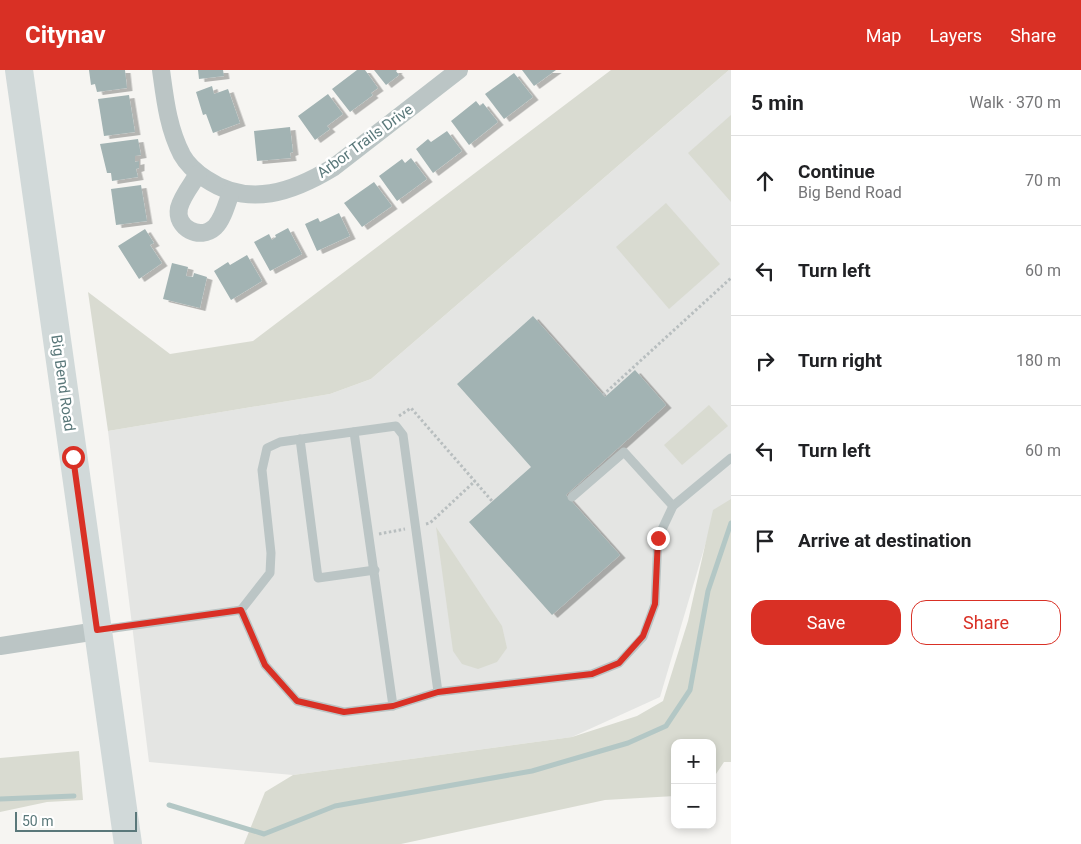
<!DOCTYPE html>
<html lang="en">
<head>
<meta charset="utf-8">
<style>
	body { margin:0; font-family:Roboto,sans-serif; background:#f6f6f6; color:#202124 }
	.controls { position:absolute; right:15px; bottom:15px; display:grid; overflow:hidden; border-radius:10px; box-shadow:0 2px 8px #0003 }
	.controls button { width:45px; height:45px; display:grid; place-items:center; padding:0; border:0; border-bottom:1px solid #e0e0e0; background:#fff; color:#202124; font:25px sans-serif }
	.scale { position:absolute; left:15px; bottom:12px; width:122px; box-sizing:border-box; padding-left:5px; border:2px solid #5a787a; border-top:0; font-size:14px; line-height:18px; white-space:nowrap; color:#5a787a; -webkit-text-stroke:4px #fff; paint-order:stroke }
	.stop { position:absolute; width:15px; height:15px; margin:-11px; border:4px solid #d93025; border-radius:50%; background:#fff }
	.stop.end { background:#d93025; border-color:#fff; box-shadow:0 1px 5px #0008 }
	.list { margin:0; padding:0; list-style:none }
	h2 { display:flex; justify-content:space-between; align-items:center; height:65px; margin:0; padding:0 20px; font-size:21px }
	h2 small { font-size:16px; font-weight:400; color:#757577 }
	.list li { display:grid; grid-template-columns:32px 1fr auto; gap:15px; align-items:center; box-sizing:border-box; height:90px; padding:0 20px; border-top:1px solid #e0e0e0 }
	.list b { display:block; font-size:19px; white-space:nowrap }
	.list p { margin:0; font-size:16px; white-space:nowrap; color:#757577 }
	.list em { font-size:16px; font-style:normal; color:#757577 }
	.actions { display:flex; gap:10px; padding:15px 20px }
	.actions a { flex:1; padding:11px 0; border:1px solid #d93025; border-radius:15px; text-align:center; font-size:18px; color:#d93025 }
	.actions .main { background:#d93025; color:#fff }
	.icon { flex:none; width:28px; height:28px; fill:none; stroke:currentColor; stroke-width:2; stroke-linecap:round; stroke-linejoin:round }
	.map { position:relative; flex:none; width:731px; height:774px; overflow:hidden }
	header { display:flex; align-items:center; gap:30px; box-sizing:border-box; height:70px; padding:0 25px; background:#d93025; color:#fff }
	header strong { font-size:24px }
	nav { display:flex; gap:28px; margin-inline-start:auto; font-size:18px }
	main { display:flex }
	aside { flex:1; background:#fff }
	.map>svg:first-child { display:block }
	.built { fill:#e4e5e3 }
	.green { fill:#d9dbd1 }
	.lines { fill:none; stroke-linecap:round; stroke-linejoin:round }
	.stream { stroke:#b3c7c5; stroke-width:5 }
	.building { fill:#a2b3b3; filter:url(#shadow) }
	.path { stroke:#b8bebf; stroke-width:3; stroke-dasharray:2.5 2.5; stroke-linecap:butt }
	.service { stroke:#bbc5c5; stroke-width:9 }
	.minor { stroke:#bbc5c5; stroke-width:18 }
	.primary { stroke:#d1d9d9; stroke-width:28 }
	.route { stroke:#d93025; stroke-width:6 }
	.labels { text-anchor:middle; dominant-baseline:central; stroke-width:5; stroke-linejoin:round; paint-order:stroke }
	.street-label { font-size:15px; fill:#5a787a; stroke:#fff }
</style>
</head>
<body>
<header>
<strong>Citynav</strong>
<nav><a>Map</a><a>Layers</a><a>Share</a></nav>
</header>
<main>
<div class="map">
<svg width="731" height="774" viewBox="0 0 731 774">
	<defs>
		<filter id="shadow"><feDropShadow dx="5.5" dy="3" stdDeviation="0" flood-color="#0004"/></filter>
	</defs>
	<rect width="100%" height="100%" fill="#f6f5f2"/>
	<!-- built -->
	<polygon class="built" points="729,0 731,0 731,448 709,462 660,627 572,667 293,705 149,692 108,361 330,324 371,309"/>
	<!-- green -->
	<g class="green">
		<polygon points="611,0 729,0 371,309 330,324 108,361 88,222 170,284 253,271"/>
		<polygon points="731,45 731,132 688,83"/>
		<polygon points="666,133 720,194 669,239 616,177"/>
		<polygon points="709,335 728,356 682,395 664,375"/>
		<polygon points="731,429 731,692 724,692 712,710 712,673 675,673 675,726 605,730 401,774 244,774 265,722 293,705 572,667 637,646 663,631 688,551 713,440"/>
		<polygon points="436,457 502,556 507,578 497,592 478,599 462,594 453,581"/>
		<polygon points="79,681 83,730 47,732 0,742 0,688"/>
	</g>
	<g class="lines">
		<!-- stream -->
		<g class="stream">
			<polyline points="0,729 74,726"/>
			<polyline points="169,735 264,764 335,736 532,701 628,673 666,656 690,620 708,521 731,453"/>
		</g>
	</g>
	<!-- building -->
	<g class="building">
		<polygon points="89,0 125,0 127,18 97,22 95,14 91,15"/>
		<polygon points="198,0 223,0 224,6 199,9"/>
		<polygon points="357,0 365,0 378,18 371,23 373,25 350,42 332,19"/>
		<polygon points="374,0 397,0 396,1 399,5 386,15"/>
		<polygon points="522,0 556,0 534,16"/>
		<polygon points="514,3 533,27 504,49 485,24"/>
		<polygon points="212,16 214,24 228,19 240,53 213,63 206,44 203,45 196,22"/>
		<polygon points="328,24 343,44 327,56 330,59 315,70 298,46"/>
		<polygon points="129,25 135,62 104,66 98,29"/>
		<polygon points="476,31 480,36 483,33 498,52 469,75 451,51"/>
		<polygon points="290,57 293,82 290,83 291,88 257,91 254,61"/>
		<polygon points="447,61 462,81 433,103 416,79 428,69 431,72"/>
		<polygon points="138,69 141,85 135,86 135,92 139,91 139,98 136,99 138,107 112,111 111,103 107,103 100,74"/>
		<polygon points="411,88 427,109 397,131 379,106 402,89 405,93"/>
		<polygon points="374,112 392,136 362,157 344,133"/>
		<polygon points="141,115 147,151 116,155 111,119"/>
		<polygon points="339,143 350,166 317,181 305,154 318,148 320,152"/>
		<polygon points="288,158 302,184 270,201 254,172 269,164 272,170 276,167 275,165"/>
		<polygon points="145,159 154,173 150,175 162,193 139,209 118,176"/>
		<polygon points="247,185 262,211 231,230 214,201 228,192 230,195"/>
		<polygon points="172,193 188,197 186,206 193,207 194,203 207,207 200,238 163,229"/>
		<polygon points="533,246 605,327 635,300 666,335 566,425 620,485 552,545 469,452 531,397 457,314"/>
	</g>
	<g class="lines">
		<!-- path -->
		<g class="path">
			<polyline points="603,325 731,208"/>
			<polyline points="399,346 411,338 492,431"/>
			<polyline points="426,454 430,453 475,411"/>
			<polyline points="379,464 405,459"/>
		</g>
		<!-- service -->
		<g class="service">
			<polyline points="354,362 393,636"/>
			<polyline points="300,369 318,508 375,500"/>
			<polyline points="572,427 624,382 673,436"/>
			<polyline points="100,560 241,540"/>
			<polyline points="438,622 403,365 396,356 280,372 267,378 262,400 271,483 270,503 241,540 265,595 297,631 344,642 393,636 438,622 592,604 619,593 643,567 655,534 658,468 673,436 731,388"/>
		</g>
		<!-- minor -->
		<g class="minor">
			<path d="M161 0C165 29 168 58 182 85 187 94 197 103 206 109 249 138 293 122 334 97L459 0"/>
			<path d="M198 104C192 114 182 126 179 138 175 158 200 171 215 157 223 149 227 133 231 122"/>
			<polyline points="0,576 97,561"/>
		</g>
		<!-- primary -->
		<polyline class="primary" points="19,0 128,774"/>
	</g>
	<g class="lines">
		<!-- route -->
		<polyline class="route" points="73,387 97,560 241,540 265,595 297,631 344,642 393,636 438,622 592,604 619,593 643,566 655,534 658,468"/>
	</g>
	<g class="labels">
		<!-- street labels -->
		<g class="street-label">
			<text transform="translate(365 71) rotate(-36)">Arbor Trails Drive</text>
			<text transform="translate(63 313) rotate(82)">Big Bend Road</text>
		</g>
	</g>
</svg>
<div class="controls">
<button>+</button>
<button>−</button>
</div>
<div class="scale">50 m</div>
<div class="stop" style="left:73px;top:387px"></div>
<div class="stop end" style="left:658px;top:468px"></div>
</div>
<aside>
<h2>5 min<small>Walk · 370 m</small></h2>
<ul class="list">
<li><svg class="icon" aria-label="ahead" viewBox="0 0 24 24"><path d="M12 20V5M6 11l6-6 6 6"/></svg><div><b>Continue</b><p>Big Bend Road</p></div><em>70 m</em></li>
<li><svg class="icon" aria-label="left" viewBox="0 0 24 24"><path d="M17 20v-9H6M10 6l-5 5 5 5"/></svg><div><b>Turn left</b></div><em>60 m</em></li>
<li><svg class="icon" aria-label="right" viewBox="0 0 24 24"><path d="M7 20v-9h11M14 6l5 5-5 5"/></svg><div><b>Turn right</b></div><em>180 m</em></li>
<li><svg class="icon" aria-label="left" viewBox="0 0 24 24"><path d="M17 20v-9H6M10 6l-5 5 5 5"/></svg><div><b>Turn left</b></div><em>60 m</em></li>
<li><svg class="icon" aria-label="arrive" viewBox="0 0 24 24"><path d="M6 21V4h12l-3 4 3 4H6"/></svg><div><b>Arrive at destination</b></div></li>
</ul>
<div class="actions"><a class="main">Save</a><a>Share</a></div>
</aside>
</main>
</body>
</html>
